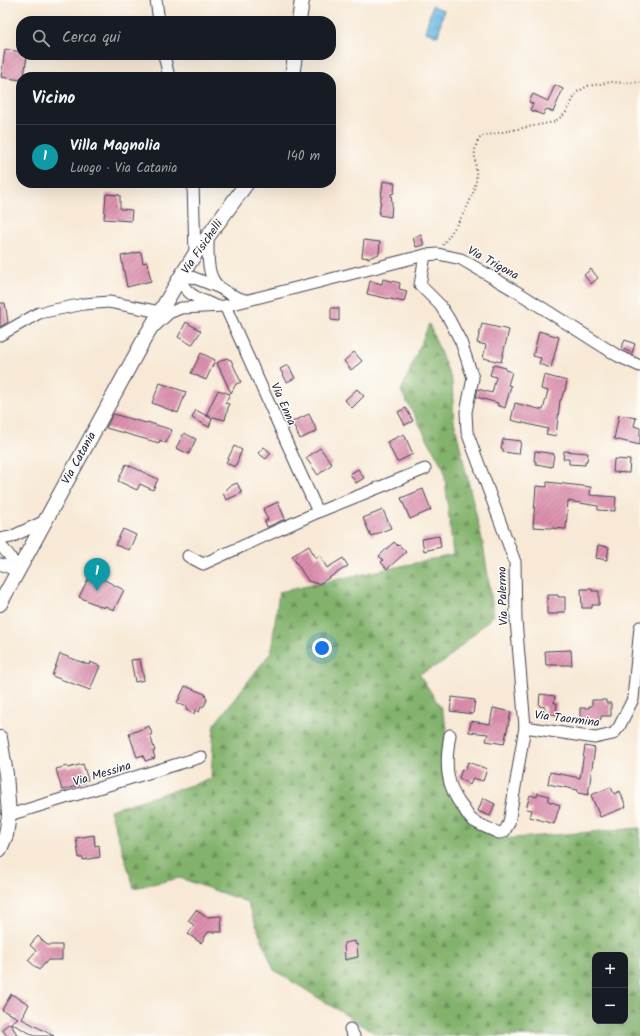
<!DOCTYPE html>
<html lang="it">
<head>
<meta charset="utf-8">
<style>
	body { margin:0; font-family:Kalam,sans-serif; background:#242831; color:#f1f3f6 }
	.controls { position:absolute; right:12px; bottom:12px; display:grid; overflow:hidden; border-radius:8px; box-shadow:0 4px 16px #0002 }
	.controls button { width:36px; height:36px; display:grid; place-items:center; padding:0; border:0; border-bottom:1px solid #363941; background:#171b24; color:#f1f3f6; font:20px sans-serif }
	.you { position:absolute; left:322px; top:648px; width:14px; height:14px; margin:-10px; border:3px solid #fff; border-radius:50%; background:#1a73e8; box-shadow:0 0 0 6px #1a73e833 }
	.badge { display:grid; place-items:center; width:26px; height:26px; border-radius:50%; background:#d1495b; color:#fff; font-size:13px; font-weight:700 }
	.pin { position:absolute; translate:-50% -33px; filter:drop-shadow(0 1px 2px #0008) }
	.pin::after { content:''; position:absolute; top:21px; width:14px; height:12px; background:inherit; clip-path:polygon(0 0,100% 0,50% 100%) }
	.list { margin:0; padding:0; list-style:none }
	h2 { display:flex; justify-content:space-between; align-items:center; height:52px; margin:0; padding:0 16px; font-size:17px }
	h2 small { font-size:13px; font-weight:400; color:#9ea1a6 }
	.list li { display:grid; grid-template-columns:26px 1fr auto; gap:12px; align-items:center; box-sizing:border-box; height:64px; padding:0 16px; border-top:1px solid #363941 }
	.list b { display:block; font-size:15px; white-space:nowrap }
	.list p { margin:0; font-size:13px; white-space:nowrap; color:#9ea1a6 }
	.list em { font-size:13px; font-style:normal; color:#9ea1a6 }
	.icon { flex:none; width:22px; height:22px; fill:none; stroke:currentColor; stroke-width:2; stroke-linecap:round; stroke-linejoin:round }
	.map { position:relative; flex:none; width:640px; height:1036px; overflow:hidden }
	.search { position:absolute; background:#171b24; box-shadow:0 4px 16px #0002; left:16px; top:16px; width:320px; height:44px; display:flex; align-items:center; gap:10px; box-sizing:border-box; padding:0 14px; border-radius:16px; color:#9ea1a6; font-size:15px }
	.panel { position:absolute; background:#171b24; box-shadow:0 4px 16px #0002; left:16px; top:72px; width:320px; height:116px; border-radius:16px }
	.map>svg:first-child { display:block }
	.forest { fill:url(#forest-firs); stroke:#526a54; fill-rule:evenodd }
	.water { fill:url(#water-waves); stroke:#426c8c }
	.building { fill:url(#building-hatch) }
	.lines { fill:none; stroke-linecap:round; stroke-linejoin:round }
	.minor-casing { stroke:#424052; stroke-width:13 }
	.major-casing { stroke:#424052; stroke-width:16 }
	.path { stroke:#424052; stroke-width:2; stroke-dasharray:1 3; stroke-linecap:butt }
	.minor { stroke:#fff; stroke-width:11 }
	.major { stroke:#fff; stroke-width:14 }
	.labels { text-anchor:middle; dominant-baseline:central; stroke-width:3; stroke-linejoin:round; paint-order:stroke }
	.street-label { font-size:12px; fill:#22223b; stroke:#fdfcf7 }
</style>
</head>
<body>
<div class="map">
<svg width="640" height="1036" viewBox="0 0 640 1036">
	<defs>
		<pattern id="forest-firs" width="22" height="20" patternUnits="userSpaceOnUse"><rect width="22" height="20" fill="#82b26c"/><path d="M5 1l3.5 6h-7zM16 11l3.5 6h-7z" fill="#6a905a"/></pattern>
		<pattern id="water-waves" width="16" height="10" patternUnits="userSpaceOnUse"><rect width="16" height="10" fill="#63b5de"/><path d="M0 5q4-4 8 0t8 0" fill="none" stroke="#5193b5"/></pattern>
		<pattern id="building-hatch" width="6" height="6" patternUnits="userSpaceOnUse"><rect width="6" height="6" fill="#dd90ae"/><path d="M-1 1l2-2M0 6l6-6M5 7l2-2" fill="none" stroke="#b3758f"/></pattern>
	</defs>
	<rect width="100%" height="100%" fill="#fdfcf7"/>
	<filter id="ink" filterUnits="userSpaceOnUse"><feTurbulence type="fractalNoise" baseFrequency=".025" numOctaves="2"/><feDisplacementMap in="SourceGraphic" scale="8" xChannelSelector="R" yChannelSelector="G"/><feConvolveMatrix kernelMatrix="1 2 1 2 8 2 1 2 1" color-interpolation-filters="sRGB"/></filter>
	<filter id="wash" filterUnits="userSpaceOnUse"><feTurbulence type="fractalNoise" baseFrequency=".012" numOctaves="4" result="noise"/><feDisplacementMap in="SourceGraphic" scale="16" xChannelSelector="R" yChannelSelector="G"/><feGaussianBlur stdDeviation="0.9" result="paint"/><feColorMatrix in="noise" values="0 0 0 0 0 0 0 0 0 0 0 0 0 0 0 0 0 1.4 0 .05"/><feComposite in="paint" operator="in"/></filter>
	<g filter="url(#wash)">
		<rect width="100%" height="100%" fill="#f8e9d6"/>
		<!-- forest -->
		<path class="forest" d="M429 324 452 381 454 421 483 544 494 615 444 662 419 674 441 708 447 727 443 754 469 821 501 839 640 828V1036H387L376 1034 274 970 247 902 180 878 134 888 110 810 211 779 214 725 271 652 279 592 453 555 444 469 401 391ZM595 955H625V1021H595Z"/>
		<!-- water -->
		<polygon class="water" points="432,6 444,10 438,36 425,32"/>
		<g id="blocks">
			<!-- building -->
			<g class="building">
				<polygon points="5,49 21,52 21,55 27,55 24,77 21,77 21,80 1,77"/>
				<polygon points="555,85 563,89 553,112 546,109 543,115 530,110 533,104 529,102 533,94 548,101"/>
				<polygon points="383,181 395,183 394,193 391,194 392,203 391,217 379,215"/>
				<polygon points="106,194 120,195 120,209 132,210 131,221 104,219"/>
				<polygon points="421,235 424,245 416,247 413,238"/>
				<polygon points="364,240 380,242 379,254 371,257 370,258 362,257"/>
				<polygon points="141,252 143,263 147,262 151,281 127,287 121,256"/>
				<polygon points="591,269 598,278 591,284 584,275"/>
				<polygon points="383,279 400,283 399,289 407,291 404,302 367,294 370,281 382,284"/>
				<polygon points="0,303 5,303 8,322 0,327"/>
				<polygon points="331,308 339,308 339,321 331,320"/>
				<polygon points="186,322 201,331 192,345 178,337"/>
				<polygon points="482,324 509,330 501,362 483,358 486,345 477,343"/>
				<polygon points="539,331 559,337 551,368 539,364 541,358 533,356"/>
				<polygon points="625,340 635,344 632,353 621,348"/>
				<polygon points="354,352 362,361 351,370 344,361"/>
				<polygon points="201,353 215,360 206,380 191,373"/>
				<polygon points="226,358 231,360 241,382 236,384 231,393 217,363"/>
				<polygon points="288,365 295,378 287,382 280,369"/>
				<polygon points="493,365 506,368 505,370 512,372 508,385 511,386 505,408 497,405 498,403 476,397 478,389 492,393 496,377 490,375"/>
				<polygon points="544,375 567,381 565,391 564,391 561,400 560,400 556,436 546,434 548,429 511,420 515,403 543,410 548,391 541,389"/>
				<polygon points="160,383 186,392 178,413 152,403"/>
				<polygon points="357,389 364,396 352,408 345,400"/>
				<polygon points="218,390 230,394 225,403 229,404 225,420 206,415"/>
				<polygon points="406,408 413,421 405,425 398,412"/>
				<polygon points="196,410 212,419 209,427 192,418"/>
				<polygon points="113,414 146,423 147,422 172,430 166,443 160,440 159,443 106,428"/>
				<polygon points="309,414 317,431 300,439 292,422"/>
				<polygon points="619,415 636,418 634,426 640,428 640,445 614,439"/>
				<polygon points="184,433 196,439 189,454 176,448"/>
				<polygon points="404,434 413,454 397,462 387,442"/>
				<polygon points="503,439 521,441 519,454 503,452 503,449 501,448"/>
				<polygon points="234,446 242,450 235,467 226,463"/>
				<polygon points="264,447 271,453 266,459 258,453"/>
				<polygon points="320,448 332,464 318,475 306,458"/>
				<polygon points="535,451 554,454 552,467 536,464 536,461 534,461"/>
				<polygon points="564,451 588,453 587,461 585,461 585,465 569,464 569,459 563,459"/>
				<polygon points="614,459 630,460 629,473 613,472"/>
				<polygon points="126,464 158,479 153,490 140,484 137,490 118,481"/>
				<polygon points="358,469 364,478 356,483 350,474"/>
				<polygon points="547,482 591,487 590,495 616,497 615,511 598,510 598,506 568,501 566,529 533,527 536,486 547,487"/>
				<polygon points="237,483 242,493 226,500 223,493 230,486"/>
				<polygon points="423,489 431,510 410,519 401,498"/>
				<polygon points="278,502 285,519 267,527 265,521 268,520 263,509"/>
				<polygon points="383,510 391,528 371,536 363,518"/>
				<polygon points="123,529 136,535 129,550 115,545"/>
				<polygon points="439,536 441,547 424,551 422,539"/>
				<polygon points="394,542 398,546 399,545 406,552 387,569 381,562 383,560 379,556"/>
				<polygon points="598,545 609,547 607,560 596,558"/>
				<polygon points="309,546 316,558 320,555 327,568 343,558 348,566 319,584 308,581 292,556"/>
				<polygon points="91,573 124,590 114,610 105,606 104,608 79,597"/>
				<polygon points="581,589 592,589 592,591 599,591 599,605 592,605 592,608 582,608"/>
				<polygon points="547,595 558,595 558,597 565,597 565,612 558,612 558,614 547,614"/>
				<polygon points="571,650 572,665 546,665 545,651"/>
				<polygon points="60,654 89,665 90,662 100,666 90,690 52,676"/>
				<polygon points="140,659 144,680 135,682 131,660"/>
				<polygon points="185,686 205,694 207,700 204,706 201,707 199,712 195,710 194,714 186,710 187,707 177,703"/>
				<polygon points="540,694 555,696 554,703 557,703 556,715 545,713 545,707 539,706"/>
				<polygon points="452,697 475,700 473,714 450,711"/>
				<polygon points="592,700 606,700 606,703 611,703 611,716 601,716 601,719 599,720 599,724 585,724 585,720 580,720 580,708 589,708 589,706 592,706"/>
				<polygon points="493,708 511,712 504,744 486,741 488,734 469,732 471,721 490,724"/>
				<polygon points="149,726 152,734 150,735 155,751 153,751 155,758 145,761 143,755 137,757 129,734"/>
				<polygon points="585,746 595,748 588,795 578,793 578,790 548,784 550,772 580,778"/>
				<polygon points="468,762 487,769 483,781 473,778 470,785 459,778 462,769 465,770"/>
				<polygon points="83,764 88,780 79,783 80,785 62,790 56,769 67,766 68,768"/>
				<polygon points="611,787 614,794 620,791 626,807 600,817 591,795"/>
				<polygon points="538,793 549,796 548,801 560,805 554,824 530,817 532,810 526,809 530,795 537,797"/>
				<polygon points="483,798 495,804 490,816 478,811"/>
				<polygon points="94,835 95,846 99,845 100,857 83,860 83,858 79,858 76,838"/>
				<polygon points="196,910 206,917 221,916 222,932 208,932 201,943 188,934 194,925 188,921"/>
				<polygon points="38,936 47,945 62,945 62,960 48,960 39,970 28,960 36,951 30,945"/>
				<polygon points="355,941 355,944 357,944 358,957 345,960 344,943"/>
				<polygon points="11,994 29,1004 22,1019 54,1036 35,1036 11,1023 18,1018 2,1010"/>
				<polygon points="10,1023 18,1036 7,1036 2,1029"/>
			</g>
		</g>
	</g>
	<g filter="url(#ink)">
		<use href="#blocks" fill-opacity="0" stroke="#424052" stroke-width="1"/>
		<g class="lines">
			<!-- minor casing -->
			<g class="minor-casing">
				<g id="minor">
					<polyline points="156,0 159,21"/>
					<polyline points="164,55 169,77"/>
					<polyline points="193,183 195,254"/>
					<path d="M208 237C208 274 207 288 245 300"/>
					<path d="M425 255 420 285 440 305 449 319 461 342 473 378 466 412 467 432 515 562 516 620 525 727 509 823 504 832 499 833C491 829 478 825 471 819 468 816 466 812 464 809 445 786 445 763 450 735"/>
					<path d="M215 306C199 298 186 296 180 278L192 277 220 288"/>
					<polyline points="155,326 169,313 181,308 225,306 425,255 438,254 461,259 519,293 618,356 640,366"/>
					<polyline points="0,335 39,313 84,304 109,302 160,312"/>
					<polyline points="318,512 425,469"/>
					<polyline points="0,539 11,537 45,521"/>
					<polyline points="0,545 9,555 18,571"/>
					<polyline points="188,556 203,564 318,512 225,306"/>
					<polyline points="0,564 18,571"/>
					<polyline points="525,727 595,738 613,734 619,727 633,699 640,627"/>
					<polyline points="9,815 201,757"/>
					<polyline points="350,1029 354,1036"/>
				</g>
			</g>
			<!-- major casing -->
			<g class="major-casing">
				<g id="major">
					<polyline points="299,21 302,0"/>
					<polyline points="292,77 295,55"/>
					<polyline points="0,604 147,334 180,278 195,254 247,183"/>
					<polyline points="0,738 6,774 9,815 6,835 0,849"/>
				</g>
			</g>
			<!-- path -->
			<path class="path" d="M443 245C456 225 472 205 476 181 478 166 469 148 482 136L554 122 565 114 577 92 588 86 612 82 625 83 640 82"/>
			<!-- minor -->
			<use href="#minor" class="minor"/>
			<!-- major -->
			<use href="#major" class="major"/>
		</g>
	</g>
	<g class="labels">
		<!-- street labels -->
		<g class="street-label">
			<text transform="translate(202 247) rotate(-55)">Via Fisichelli</text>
			<text transform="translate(493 263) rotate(29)">Via Trigona</text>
			<text transform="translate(283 404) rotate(66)">Via Enna</text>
			<text transform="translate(79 458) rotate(-61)">Via Catania</text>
			<text transform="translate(503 596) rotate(-92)">Via Palermo</text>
			<text transform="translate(567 719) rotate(7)">Via Taormina</text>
			<text transform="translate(102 774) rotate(-17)">Via Messina</text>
		</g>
	</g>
</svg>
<div class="controls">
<button>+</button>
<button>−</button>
</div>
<div class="you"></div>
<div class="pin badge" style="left:97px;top:591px;background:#0f9aa8">1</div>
<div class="search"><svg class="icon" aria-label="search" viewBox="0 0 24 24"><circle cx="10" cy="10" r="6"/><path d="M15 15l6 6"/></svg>Cerca qui</div>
<section class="panel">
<h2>Vicino<small></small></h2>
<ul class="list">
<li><span class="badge" style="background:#0f9aa8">1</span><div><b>Villa Magnolia</b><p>Luogo · Via Catania</p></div><em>140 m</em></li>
</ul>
</section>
</div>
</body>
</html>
